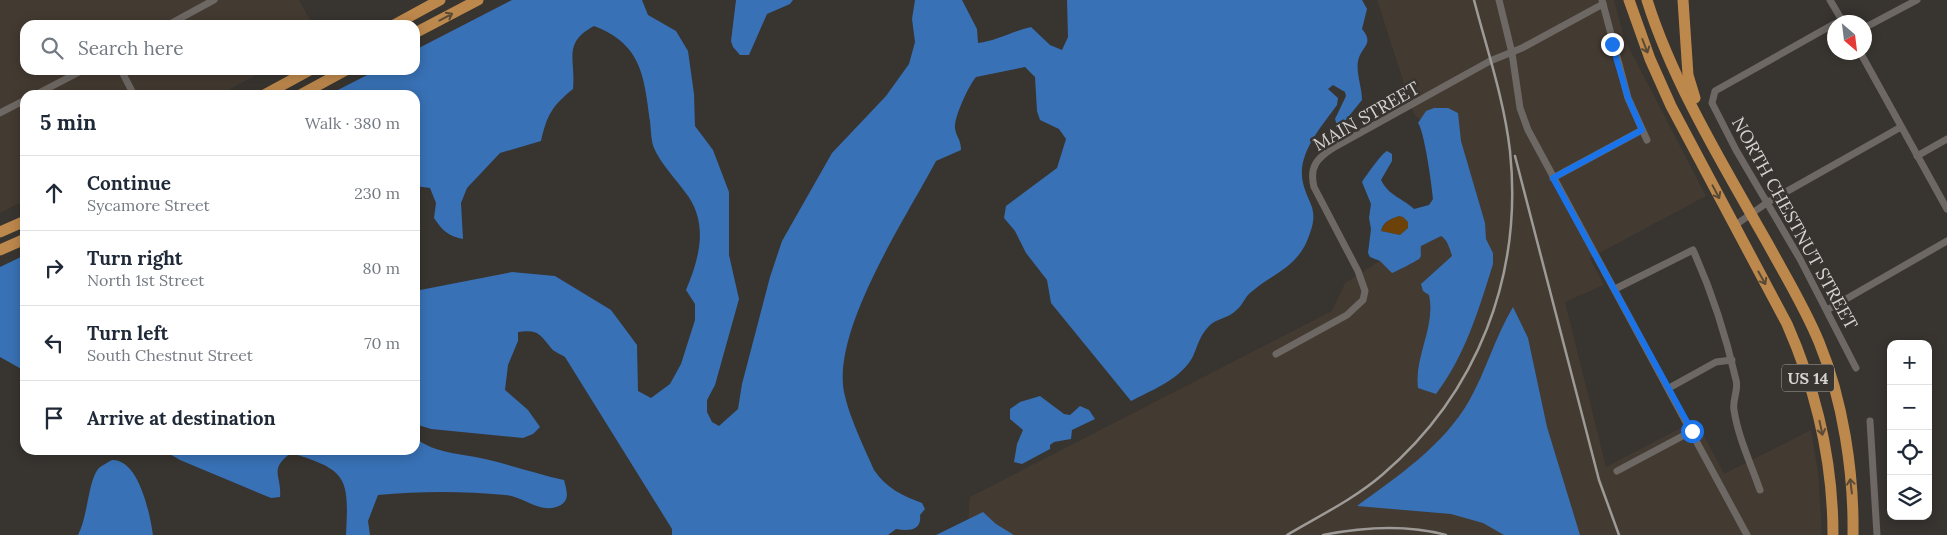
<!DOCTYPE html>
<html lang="en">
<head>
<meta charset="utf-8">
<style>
	body { margin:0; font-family:Lora,serif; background:#f2f2f3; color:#1f2937 }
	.controls { position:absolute; right:15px; bottom:15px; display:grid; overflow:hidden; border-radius:10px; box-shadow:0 2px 12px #0003 }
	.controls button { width:45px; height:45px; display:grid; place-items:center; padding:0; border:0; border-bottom:1px solid #e0e1e3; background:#fff; color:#1f2937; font:25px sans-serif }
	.compass { position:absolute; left:1827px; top:15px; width:45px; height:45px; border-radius:50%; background:#fff; box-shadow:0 2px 12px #0003; rotate:152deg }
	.stop { position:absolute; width:15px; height:15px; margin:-11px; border:4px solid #1a73e8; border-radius:50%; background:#fff }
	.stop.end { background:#1a73e8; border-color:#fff; box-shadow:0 1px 5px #0008 }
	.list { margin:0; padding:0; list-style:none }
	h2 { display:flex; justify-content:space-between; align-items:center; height:65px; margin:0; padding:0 20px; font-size:21px }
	h2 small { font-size:16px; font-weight:400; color:#747a83 }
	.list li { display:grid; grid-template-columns:32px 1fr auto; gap:15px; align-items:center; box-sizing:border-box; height:75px; padding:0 20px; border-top:1px solid #e0e1e3 }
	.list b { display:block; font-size:19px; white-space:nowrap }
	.list p { margin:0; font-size:16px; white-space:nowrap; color:#747a83 }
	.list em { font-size:16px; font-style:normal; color:#747a83 }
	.icon { flex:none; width:28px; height:28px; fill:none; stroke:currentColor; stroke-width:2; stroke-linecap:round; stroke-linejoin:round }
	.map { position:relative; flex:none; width:1947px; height:535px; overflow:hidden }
	.search { position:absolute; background:#fff; box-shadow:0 2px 12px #0003; left:20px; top:20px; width:400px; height:55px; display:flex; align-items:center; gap:12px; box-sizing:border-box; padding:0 18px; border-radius:15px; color:#747a83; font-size:19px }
	.panel { position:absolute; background:#fff; box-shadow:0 2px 12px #0003; left:20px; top:90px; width:400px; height:365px; border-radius:15px }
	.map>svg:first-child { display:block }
	.built { fill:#433a31 }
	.green { fill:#6d4209 }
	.water { fill:#3871b5; fill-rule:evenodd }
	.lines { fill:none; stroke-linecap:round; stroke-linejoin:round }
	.street { stroke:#6d6864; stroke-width:7 }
	.primary { stroke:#bd884c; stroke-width:11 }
	.rail { stroke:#9d9a97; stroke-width:2.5 }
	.oneway { stroke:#594937 }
	.route { stroke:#1a73e8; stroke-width:6 }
	.labels { text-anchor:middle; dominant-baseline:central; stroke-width:5; stroke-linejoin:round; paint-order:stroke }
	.shield { fill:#383430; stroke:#a6a3a0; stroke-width:1 }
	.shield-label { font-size:16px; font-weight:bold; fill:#d5d2d0 }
	.street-label { font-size:18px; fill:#d5d2d0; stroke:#383430 }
</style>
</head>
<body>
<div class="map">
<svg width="1947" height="535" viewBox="0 0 1947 535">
	<rect width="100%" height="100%" fill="#383430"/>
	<!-- built -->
	<g class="built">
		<polygon points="0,0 299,0 313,25 25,25 25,70 265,70 219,95 25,95 25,200 0,213"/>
		<polygon points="1377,0 1614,0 1624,38 1706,196 1590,258 1604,285 1565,302 1606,467 1696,420 1724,474 1811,430 1818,472 1822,535 967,535 970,497 1332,311 1345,283 1450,216 1440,140 1414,114"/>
	</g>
	<!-- green -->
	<path class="green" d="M1399 216 1403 217 1408 222V228L1400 235 1381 231C1384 222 1390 219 1399 216Z"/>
	<!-- water -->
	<g class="water">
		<path d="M512 0H642L648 15 676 31 688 51 694 94 695 126 713 150 729 192V255L739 299 715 385 707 400V412L712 422 719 426 738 409 742 384 770 277 782 241 832 153 886 96 909 64 915 42 912 19 915 0H962L977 29 978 43C996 41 1013 31 1031 27L1050 45 1062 50 1068 37 1067 0H1362L1367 9 1362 29C1375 44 1361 47 1358 61 1356 74 1362 87 1362 100L1345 121 1337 125 1335 119 1346 96 1345 92 1333 85 1328 89 1338 98 1337 105C1322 126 1296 154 1303 183 1308 204 1319 208 1310 233 1299 268 1274 272 1250 293 1244 298 1243 306 1233 313 1226 318 1217 319 1210 325 1196 339 1197 354 1188 364 1174 382 1150 391 1131 401L1051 303 1047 280 1026 253 1015 231 1004 218 1006 206 1057 168 1066 139 1059 129 1040 120 1037 111 1035 77 1025 67 976 77C969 85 954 117 955 128 956 137 961 139 961 150L936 161C906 218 832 329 844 392 849 417 864 447 874 470 886 488 903 496 922 503L925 509 920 515C922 531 908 531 896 529L888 535H672V529L565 357C561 354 554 352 551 348 540 334 538 329 518 332V341L508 365 505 390 528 410 540 427 533 434 523 438 431 429 415 424V291L512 272 555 276 611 310 637 345 638 391 651 398 670 384 681 364 695 320V304L686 290C700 257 709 222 685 192 675 178 661 164 654 148 651 141 651 130 650 121 644 77 642 44 594 26 562 43 576 60 573 89 552 106 547 115 541 141L500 153 467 188 461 203 463 239C448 236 442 230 434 218L436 203 430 188 415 186V95H328L377 70H415V50Z"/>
		<polygon points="736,0 793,0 790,4 767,14 749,55 740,55 733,47 731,41"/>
		<path d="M1434 108H1448L1458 113 1461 141 1485 223 1486 239 1493 253V264C1479 309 1465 356 1436 394L1418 388C1414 356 1436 327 1429 295L1423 291 1421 284 1452 256C1450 249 1447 239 1441 236L1421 246C1420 250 1422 255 1420 258 1419 260 1395 272 1392 273L1380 261 1370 257 1368 253 1371 229 1369 218 1371 204 1362 182C1366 176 1382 153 1387 151L1392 154V161L1381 180C1389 196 1401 197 1414 209L1429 205 1433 199C1432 185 1424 130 1418 123L1426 111ZM1399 216 1403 217 1408 222V228L1400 235 1381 231C1383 222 1390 219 1399 216Z"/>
		<polygon points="25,255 25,371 0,357 0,267"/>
		<path d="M1513 307 1528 338 1547 427 1580 535H1504L1483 523 1451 514 1357 506C1398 476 1443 446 1469 401 1486 371 1495 337 1513 307Z"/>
		<polygon points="1040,396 1064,414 1070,415 1080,406 1089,410 1095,419 1072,430 1071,439 1054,442 1050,445 1050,449 1022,464 1014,462 1017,444 1023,430 1010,419 1010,409 1020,402"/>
		<path d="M415 438C436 454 460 453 485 459 511 465 537 474 564 480 567 492 571 502 556 507 539 513 522 496 505 495 463 491 420 491 378 495L368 521 370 535H346C349 478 348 470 291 453 268 470 282 475 280 497L271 498 180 460 163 450H415Z"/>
		<path d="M112 460C139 459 150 514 153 535H78C88 516 88 482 98 469 102 465 107 463 112 460Z"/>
		<polygon points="983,512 996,524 1014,535 936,535"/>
	</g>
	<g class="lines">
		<!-- street -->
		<g class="street">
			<polyline points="1499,0 1512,53 1520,108 1528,130 1747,535"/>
			<polyline points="1602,0 1628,98 1647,140"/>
			<polyline points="1830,0 1843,22"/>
			<polyline points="1834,24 1715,91 1712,103 1736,150 1800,259 1856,368"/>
			<polyline points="168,25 214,0"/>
			<polyline points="1864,28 1917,0"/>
			<polyline points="1860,52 1947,209"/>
			<polyline points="121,70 134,95"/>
			<polyline points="35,95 83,70"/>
			<polyline points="0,113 25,100"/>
			<polyline points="1917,156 1947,139"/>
			<polyline points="1553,178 1642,130"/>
			<polyline points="1734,226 1768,202 1901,127"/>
			<path d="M1615 289 1693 250C1712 292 1726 336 1736 380 1739 390 1732 400 1734 410 1738 437 1751 464 1760 490"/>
			<polyline points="1827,310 1947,241"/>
			<path d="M1276 354 1347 315 1363 300 1365 291 1358 271 1314 187C1309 167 1317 158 1333 148L1490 61 1522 48 1603 4"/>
			<polyline points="1669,388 1716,362 1732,360"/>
			<polyline points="1870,421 1877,535"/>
			<polyline points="1617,471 1692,431"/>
		</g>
		<!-- primary -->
		<g class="primary">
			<path d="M1629 0 1650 59 1671 106 1787 324C1816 390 1833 462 1833 535"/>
			<path d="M1647 0C1673 83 1725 168 1768 244 1786 277 1805 308 1819 342 1843 400 1854 473 1853 535"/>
			<polyline points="1683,0 1688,75 1695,98"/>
			<polyline points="394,25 440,0"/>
			<polyline points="415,33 478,0"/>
			<polyline points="264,95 310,70"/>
			<polyline points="300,95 346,70"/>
			<polyline points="0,232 25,221"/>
			<polyline points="0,250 25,239"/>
		</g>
		<!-- rail -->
		<g class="rail">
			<polyline points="1515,156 1599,480 1619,535"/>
			<path d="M1287 535C1319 516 1354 499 1382 475 1478 393 1523 275 1510 151 1504 99 1487 50 1474 0"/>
			<path d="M1323 535C1364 527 1405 524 1446 535"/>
		</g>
	</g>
	<!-- one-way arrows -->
	<defs><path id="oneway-shaft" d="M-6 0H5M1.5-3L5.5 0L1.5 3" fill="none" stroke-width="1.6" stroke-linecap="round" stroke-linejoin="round" transform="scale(1.25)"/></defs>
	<g class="oneway">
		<use href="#oneway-shaft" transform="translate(446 17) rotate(-28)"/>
		<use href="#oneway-shaft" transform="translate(1645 46) rotate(69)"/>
		<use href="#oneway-shaft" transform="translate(1716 192) rotate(62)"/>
		<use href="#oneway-shaft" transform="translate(1762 278) rotate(61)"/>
		<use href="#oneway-shaft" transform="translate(1821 428) rotate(78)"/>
		<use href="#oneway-shaft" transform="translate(1851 486) rotate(-97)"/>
	</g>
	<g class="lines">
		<!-- route -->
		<polyline class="route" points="1612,44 1628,98 1642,130 1553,178 1692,431"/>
	</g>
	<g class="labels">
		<!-- shield labels -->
		<rect class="shield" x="1782" y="364.5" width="52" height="27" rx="4"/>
		<g class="shield-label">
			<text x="1808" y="378">US 14</text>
		</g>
		<!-- street labels -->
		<g class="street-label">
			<text transform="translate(1366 116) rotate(-30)">MAIN STREET</text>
			<text transform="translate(1795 223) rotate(61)">NORTH CHESTNUT STREET</text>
		</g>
	</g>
</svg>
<div class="controls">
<button>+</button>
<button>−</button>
<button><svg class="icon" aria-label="locate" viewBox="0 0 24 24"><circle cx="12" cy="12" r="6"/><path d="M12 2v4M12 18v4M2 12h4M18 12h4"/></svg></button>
<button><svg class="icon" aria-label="layers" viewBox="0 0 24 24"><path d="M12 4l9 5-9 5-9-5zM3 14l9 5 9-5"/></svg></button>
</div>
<svg class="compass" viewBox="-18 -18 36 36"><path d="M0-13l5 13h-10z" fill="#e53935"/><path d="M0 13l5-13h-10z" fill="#747a83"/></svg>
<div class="stop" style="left:1692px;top:431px"></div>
<div class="stop end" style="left:1612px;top:44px"></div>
<div class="search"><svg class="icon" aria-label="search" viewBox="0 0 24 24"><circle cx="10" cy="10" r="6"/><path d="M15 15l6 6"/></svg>Search here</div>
<section class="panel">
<h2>5 min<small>Walk · 380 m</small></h2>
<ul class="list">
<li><svg class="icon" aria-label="ahead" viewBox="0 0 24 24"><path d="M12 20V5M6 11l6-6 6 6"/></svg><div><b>Continue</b><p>Sycamore Street</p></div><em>230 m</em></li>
<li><svg class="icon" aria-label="right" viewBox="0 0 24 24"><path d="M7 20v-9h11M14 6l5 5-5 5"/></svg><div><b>Turn right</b><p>North 1st Street</p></div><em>80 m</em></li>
<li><svg class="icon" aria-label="left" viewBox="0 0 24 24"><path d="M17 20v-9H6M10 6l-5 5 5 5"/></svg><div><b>Turn left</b><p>South Chestnut Street</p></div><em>70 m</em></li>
<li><svg class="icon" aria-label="arrive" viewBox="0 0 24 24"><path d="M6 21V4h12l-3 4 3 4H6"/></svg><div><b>Arrive at destination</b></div></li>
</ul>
</section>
</div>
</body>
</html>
